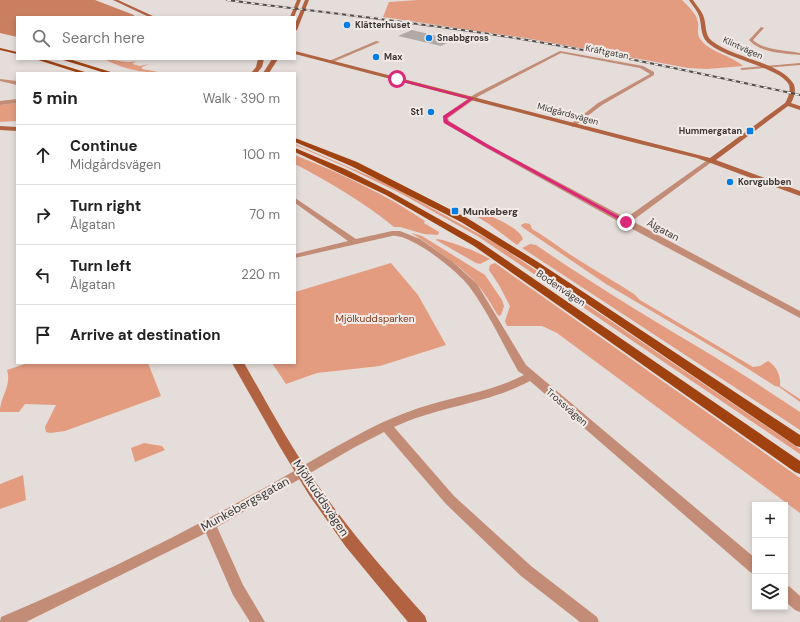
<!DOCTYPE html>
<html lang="en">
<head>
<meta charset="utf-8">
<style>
	body { margin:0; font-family:"DM Sans",sans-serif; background:#f6f6f6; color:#222 }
	.controls { position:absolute; right:12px; bottom:12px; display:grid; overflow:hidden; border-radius:0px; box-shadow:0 2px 6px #0003 }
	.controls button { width:36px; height:36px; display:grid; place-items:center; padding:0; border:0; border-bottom:1px solid #e0e0e0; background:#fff; color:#222; font:20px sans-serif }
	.stop { position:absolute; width:12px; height:12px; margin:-9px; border:3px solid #db2777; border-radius:50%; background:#fff }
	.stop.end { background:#db2777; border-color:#fff; box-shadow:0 1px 4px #0008 }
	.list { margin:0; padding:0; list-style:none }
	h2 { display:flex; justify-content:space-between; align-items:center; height:52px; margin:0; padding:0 16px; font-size:17px }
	h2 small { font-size:13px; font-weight:400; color:#767676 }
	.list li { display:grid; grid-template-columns:26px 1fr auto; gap:12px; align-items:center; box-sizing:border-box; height:60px; padding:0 16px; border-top:1px solid #e0e0e0 }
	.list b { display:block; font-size:15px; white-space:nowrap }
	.list p { margin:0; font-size:13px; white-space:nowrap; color:#767676 }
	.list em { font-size:13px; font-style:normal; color:#767676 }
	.icon { flex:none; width:22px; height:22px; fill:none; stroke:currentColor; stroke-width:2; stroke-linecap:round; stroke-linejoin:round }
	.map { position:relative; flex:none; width:800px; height:622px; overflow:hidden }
	.search { position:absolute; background:#fff; box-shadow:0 2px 6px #0003; left:16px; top:16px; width:280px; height:44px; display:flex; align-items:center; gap:10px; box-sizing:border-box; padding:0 14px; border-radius:0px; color:#767676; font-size:15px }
	.panel { position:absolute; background:#fff; box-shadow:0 2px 6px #0003; left:16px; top:72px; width:280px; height:292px; border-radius:0px }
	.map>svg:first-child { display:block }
	.green { fill:#e39c80 }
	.water { fill:#ca7f60 }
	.building { fill:#b0a9a6 }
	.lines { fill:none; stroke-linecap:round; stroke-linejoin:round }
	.street { fill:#c38c76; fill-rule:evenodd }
	.secondary { fill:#b06241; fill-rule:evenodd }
	.primary { fill:#a04110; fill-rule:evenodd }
	.rail-casing { stroke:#514d4b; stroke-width:2 }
	.rail { stroke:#f2eae7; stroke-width:1.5; stroke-dasharray:4; stroke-linecap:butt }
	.route { fill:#db2777 }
	.poi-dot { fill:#007ce2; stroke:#f2eae7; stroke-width:1.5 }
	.labels { text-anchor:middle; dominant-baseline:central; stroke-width:4; stroke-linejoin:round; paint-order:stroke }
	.far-poi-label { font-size:9px; font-weight:bold; fill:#3a3735; stroke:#f2eae7; text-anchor:start }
	.far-street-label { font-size:9px; fill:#3a3735; stroke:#f2eae7 }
	.poi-label { font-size:10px; font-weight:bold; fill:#3a3735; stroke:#f2eae7; text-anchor:start }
	.street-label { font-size:10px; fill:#3a3735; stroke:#f2eae7 }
	.park-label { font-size:10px; fill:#7e3818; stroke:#f2eae7 }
	.near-street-label { font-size:12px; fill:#3a3735; stroke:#f2eae7 }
</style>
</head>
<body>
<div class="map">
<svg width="800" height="622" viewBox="0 0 800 622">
	<rect width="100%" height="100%" fill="#e5ddda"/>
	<!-- green -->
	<g class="green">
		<path d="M418 0H682C688 6 696 13 698 22 699 29 696 34 701 40 711 53 731 55 743 66L707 69 688 68 526 38 383 17 389 2Z"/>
		<path d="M104 59C115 59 125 64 136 61L132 64 140 66 149 64 142 67V69L158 72 176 73C148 73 129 72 104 59Z"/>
		<polygon points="17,103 17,121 0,122 0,105"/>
		<polygon points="295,144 388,184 497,244 800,449 800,454 479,237 400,193 346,167 295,145"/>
		<path d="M295 155C340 173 385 194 425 221L424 223 439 232 438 235 424 234 400 227H394C362 201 331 183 295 164Z"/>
		<path d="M483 213C493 217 520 228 523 239L517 245 489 224 476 216Z"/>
		<path d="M525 223 530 224 532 229C543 235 552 242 562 249 585 265 611 279 634 294L640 300 753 367 760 366 768 361C777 367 781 375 780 386L800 399V402L779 387 775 386 731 358 606 284 522 227 521 225Z"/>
		<path d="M411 233 422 236 485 275 502 300 504 306 501 315 499 316 497 314C481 284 464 269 436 250 428 244 420 238 411 233Z"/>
		<path d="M437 239C445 240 451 243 458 245 469 249 480 253 490 259L480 264 476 263 436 240Z"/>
		<path d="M530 244 536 245C594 285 653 320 713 356 743 374 771 393 800 412V430L522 248Z"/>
		<polygon points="391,263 418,295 446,345 380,366 317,373 286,384 272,363 295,363 295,292"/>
		<polygon points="495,263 800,478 800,513 557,333 542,326 507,326 505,321 510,306 499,285 489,270 490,265"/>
		<path d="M28 363H148L161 396 65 431 50 433 46 432 45 427 56 405 25 404 19 412H0C0 397 12 386 7 370Z"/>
		<polygon points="144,443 162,446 165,450 135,462 131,448"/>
		<polygon points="23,475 26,500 0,509 0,484"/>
	</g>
	<!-- water -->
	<polygon class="water" points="0,0 95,0 134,15 134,17 17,17 17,37 0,33"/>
	<!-- building -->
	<polygon class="building" points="412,30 441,37 455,39 441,46 398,36"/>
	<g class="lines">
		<!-- street -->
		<g class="street">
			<path d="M761 27 764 28 753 40C764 51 786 50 800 53V55C784 53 760 53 749 40Z"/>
			<polygon points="376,41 380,42 333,62 329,61"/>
			<polygon points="560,51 643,66 654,72 654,75 602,105 573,127 571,126 571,124 598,103 650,74 640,68 561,53 479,96 448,118 449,121 487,144 626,218 709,159 713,159 713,161 632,221 800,311 800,318 623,224 483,146 443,122 443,116 475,94"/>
			<polygon points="800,63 800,65 742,70 740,69 742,68"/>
			<polygon points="0,79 17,81 17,85 0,81"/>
			<polygon points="17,99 17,103 0,105 0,101"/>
			<path d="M295 198 356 239 392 231H400L420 239 453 262 477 284 526 365 755 558V574L750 572 530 381C487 404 438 406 394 427L454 496 531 566 597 617 599 622H580L521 576 446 504 384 432 355 447 217 527 243 585 265 622H250L233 595 206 533 26 622H0L1 617C84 582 167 542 246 498 291 474 334 446 381 423 397 416 414 409 432 404 463 395 495 390 524 375L518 371C503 344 489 314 471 289 461 273 410 233 392 236L295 258V254L348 241 295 203Z"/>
			<polygon points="785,585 790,587 800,596 800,612 795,610 785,601"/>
		</g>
		<!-- secondary -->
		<g class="secondary">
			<polygon points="113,0 118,0 155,17 149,17"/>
			<polygon points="297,0 301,0 294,17 290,17"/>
			<polygon points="305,0 309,0 297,30 295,31 295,24"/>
			<path d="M689 0H693C696 5 701 10 703 15 707 24 704 35 712 41 733 58 779 62 793 83 797 89 794 98 791 103L800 106V110L788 106 716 160 800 191V196L697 158 632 142 295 54V51L710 158 785 103C788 98 791 91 789 85 780 67 724 59 707 42 700 35 702 24 699 16 697 10 692 5 689 0Z"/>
			<polygon points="258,59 264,59 262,67 257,73 251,73 256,67"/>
			<polygon points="272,59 278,59 269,73 263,73"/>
			<polygon points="0,126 17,127 17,131 0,130"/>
			<path d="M232 363H244C268 405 291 448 319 487 351 533 388 575 425 616L427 622H408L346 547 309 495 280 447Z"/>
		</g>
		<!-- primary -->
		<g class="primary">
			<polygon points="0,48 17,52 17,54 0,50"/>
			<polygon points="35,59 43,59 88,73 79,73"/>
			<polygon points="60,59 69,59 114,73 105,73"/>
			<polygon points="295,138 357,162 467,218 538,262 800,435 800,447 796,446 532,266 461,222 351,166 295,142"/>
			<polygon points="295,148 345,169 391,192 480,242 800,461 800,474 795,472 474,246 386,195 295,152"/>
		</g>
		<!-- rail casing -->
		<g class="rail-casing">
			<path id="rail" d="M227 0C321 12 415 22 509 37 607 53 703 74 800 95"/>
		</g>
		<!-- rail -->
		<use href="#rail" class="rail"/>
	</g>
	<!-- route -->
	<polygon class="route" points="397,78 473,98 473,99 447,118 448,121 487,144 629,222 625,223 484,146 444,123 443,116 469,99 395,80"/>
	<!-- markers -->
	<g class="poi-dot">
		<circle cx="347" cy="25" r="4"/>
		<circle cx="429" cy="38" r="4"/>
		<circle cx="376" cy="57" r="4"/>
		<circle cx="431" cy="112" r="4"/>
		<rect x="746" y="127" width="8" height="8" rx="2"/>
		<circle cx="730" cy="182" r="4"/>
		<rect x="451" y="207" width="8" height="8" rx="2"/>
	</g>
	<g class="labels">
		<!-- far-poi labels -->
		<g class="far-poi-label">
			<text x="355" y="25">Klätterhuset</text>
			<text x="437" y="38">Snabbgross</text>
			<text x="384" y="57">Max</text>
			<text x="423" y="112" text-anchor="end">St1</text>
			<text x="742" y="131" text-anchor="end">Hummergatan</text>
			<text x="738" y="182">Korvgubben</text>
		</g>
		<!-- far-street labels -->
		<g class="far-street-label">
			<text transform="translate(743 48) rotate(24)">Klintvägen</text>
			<text transform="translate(607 52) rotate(11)">Kräftgatan</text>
			<text transform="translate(568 114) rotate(15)">Midgårdsvägen</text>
		</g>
		<!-- poi labels -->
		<g class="poi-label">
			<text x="463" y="211">Munkeberg</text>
		</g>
		<!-- street labels -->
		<g class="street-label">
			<text transform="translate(663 230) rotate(28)">Ålgatan</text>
			<text transform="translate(561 288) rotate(34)">Bodenvägen</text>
			<text transform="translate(567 407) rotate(41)">Trossvägen</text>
		</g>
		<!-- park labels -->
		<g class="park-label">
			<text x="375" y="318">Mjölkuddsparken</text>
		</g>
		<!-- near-street labels -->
		<g class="near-street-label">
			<text transform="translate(321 498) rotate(56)">Mjölkuddsvägen</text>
			<text transform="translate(245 504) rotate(-29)">Munkebergsgatan</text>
		</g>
	</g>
</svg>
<div class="controls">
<button>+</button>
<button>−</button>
<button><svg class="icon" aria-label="layers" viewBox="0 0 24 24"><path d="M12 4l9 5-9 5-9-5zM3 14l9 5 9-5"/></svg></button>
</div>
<div class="stop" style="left:397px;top:79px"></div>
<div class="stop end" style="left:626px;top:222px"></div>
<div class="search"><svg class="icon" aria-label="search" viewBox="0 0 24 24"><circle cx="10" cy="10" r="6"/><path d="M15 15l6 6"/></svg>Search here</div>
<section class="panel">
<h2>5 min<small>Walk · 390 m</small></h2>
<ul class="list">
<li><svg class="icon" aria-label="ahead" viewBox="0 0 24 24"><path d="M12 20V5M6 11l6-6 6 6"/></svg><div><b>Continue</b><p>Midgårdsvägen</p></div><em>100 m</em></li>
<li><svg class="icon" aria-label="right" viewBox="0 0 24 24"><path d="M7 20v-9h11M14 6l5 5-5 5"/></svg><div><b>Turn right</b><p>Ålgatan</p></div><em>70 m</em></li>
<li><svg class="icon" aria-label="left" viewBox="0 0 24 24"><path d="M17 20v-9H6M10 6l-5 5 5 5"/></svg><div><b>Turn left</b><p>Ålgatan</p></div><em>220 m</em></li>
<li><svg class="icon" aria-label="arrive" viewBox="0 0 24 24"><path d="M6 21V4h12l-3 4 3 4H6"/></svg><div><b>Arrive at destination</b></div></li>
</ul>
</section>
</div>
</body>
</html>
